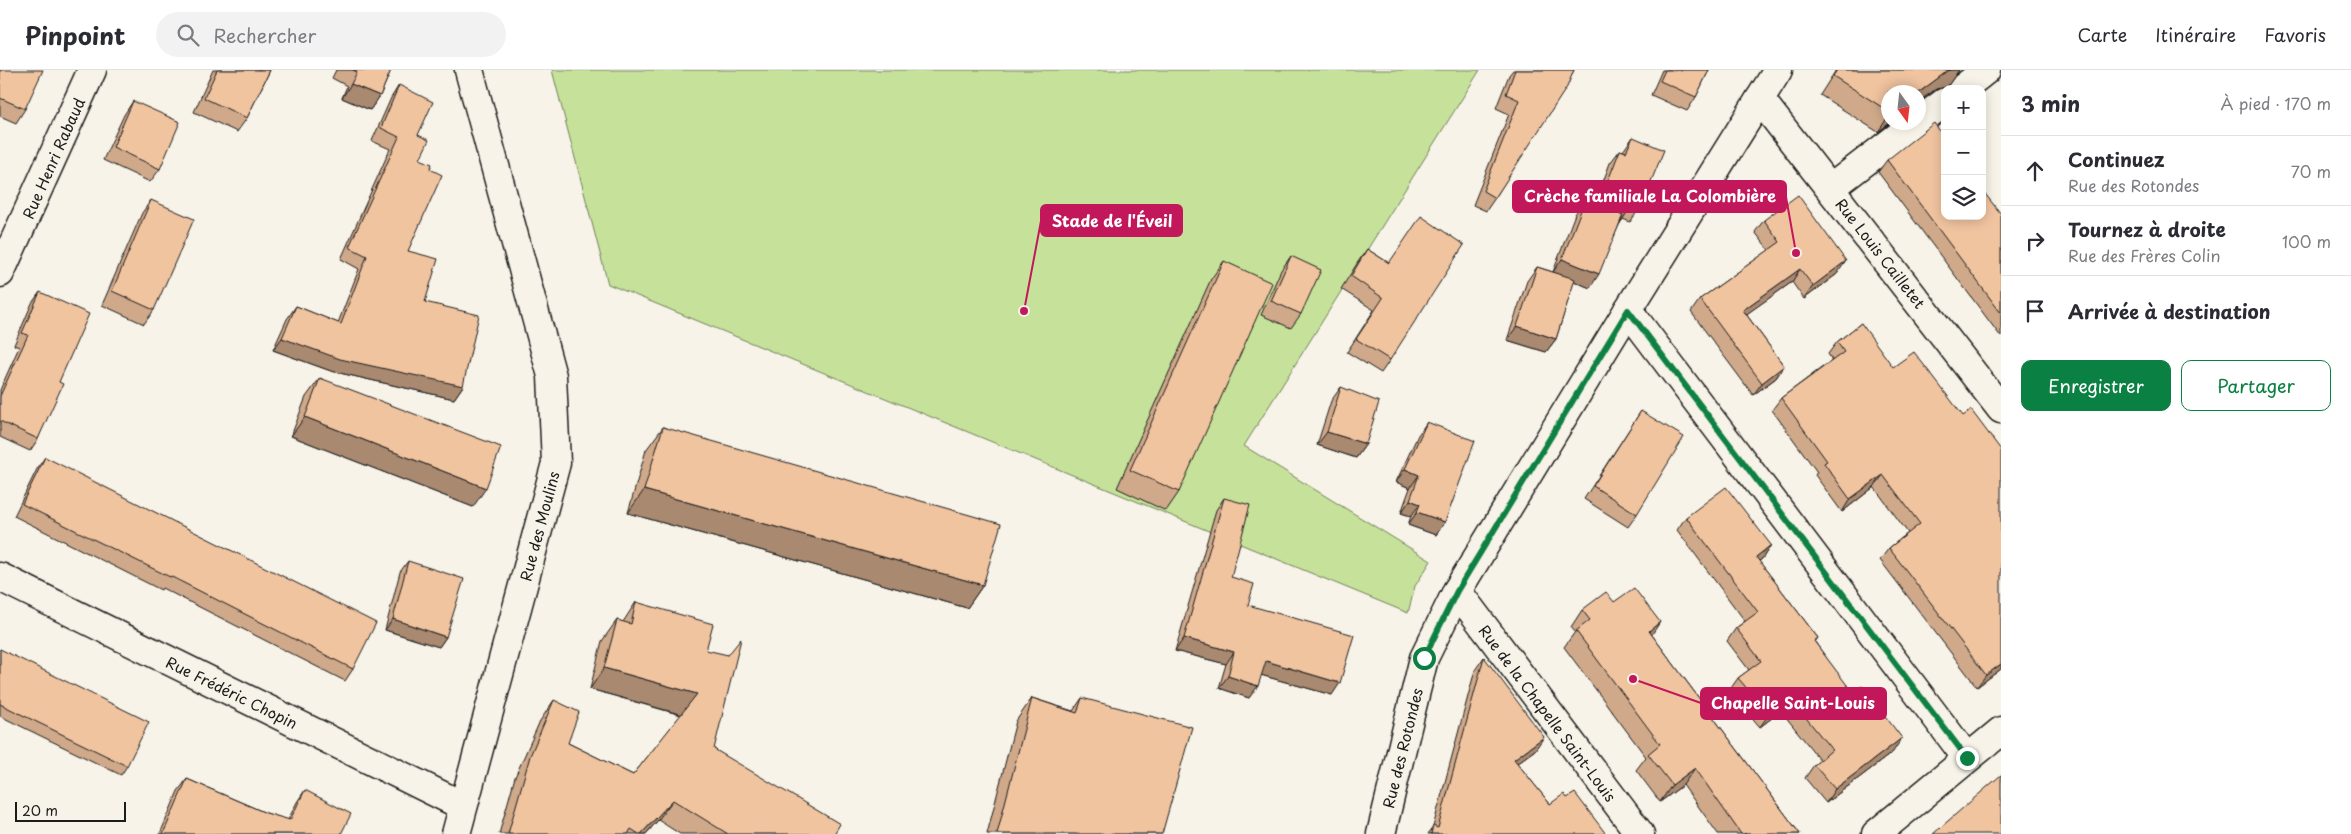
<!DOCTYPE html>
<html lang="fr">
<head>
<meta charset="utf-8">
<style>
	body { margin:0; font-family:"Playpen Sans",sans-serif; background:#f2f2f3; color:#2b2b33 }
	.controls { position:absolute; right:15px; top:15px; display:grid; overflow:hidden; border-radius:10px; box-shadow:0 2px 12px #0003 }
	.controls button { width:45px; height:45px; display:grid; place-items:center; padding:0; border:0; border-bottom:1px solid #e1e1e2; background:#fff; color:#2b2b33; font:25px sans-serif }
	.compass { position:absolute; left:1881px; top:15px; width:45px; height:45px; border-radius:50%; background:#fff; box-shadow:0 2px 12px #0003; rotate:165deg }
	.scale { position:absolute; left:15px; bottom:12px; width:111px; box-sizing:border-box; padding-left:5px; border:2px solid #1c1c1c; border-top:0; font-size:14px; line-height:18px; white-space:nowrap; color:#1c1c1c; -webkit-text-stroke:4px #f7f3e8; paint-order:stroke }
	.stop { position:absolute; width:15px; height:15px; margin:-11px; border:4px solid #0b8043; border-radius:50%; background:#fff }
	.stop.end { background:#0b8043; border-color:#fff; box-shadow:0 1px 5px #0008 }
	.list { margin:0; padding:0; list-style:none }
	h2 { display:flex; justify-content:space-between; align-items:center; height:65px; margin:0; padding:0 20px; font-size:21px }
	h2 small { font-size:16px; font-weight:400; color:#7c7c81 }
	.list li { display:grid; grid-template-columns:32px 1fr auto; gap:15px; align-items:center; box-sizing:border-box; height:70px; padding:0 20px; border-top:1px solid #e1e1e2 }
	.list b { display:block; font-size:19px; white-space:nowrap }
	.list p { margin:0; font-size:16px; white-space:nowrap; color:#7c7c81 }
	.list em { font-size:16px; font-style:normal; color:#7c7c81 }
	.actions { display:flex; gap:10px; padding:15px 20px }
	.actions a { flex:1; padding:11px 0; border:1px solid #0b8043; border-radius:10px; text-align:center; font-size:18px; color:#0b8043 }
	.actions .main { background:#0b8043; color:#fff }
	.icon { flex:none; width:28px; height:28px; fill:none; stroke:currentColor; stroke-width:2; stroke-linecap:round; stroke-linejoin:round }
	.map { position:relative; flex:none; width:2001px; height:764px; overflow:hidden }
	header { display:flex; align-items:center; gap:30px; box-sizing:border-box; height:70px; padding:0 25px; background:#fff; border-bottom:1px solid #e1e1e2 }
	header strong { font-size:24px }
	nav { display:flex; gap:28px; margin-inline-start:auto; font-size:18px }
	.search { width:350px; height:45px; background:#f2f2f3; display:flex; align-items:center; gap:12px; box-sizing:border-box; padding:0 18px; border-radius:28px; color:#7c7c81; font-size:19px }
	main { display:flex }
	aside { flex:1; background:#fff }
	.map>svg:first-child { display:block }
	.green { fill:#c6e29a; stroke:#717f5b }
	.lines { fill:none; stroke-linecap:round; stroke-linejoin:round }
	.minor-casing { stroke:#1c1c1c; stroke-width:31 }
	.tertiary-casing { stroke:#1c1c1c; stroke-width:31 }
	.minor { stroke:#f7f3e8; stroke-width:28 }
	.tertiary { stroke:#f7f3e8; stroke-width:28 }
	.wall { fill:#cfa98a; stroke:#1c1c1c }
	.shaded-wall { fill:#a98970; stroke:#1c1c1c }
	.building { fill:#f1c4a0; stroke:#1c1c1c }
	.route { stroke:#0b8043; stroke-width:6 }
	.labels { text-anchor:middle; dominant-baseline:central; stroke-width:4; stroke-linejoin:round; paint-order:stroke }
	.street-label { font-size:15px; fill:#1c1c1c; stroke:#f7f3e8 }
	.leader { fill:none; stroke:#c2185b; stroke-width:2 }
	.callout-dot { fill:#c2185b; stroke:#f7f3e8; stroke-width:2 }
	.callout { fill:#c2185b; stroke:#c2185b; stroke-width:2 }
	.callout-label { font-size:16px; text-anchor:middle; font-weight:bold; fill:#fff }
</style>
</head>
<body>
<header>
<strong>Pinpoint</strong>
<div class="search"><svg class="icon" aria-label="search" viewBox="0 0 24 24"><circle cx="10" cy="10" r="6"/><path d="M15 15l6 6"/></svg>Rechercher</div>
<nav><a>Carte</a><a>Itinéraire</a><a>Favoris</a></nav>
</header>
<main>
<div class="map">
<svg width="2001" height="764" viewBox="0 0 2001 764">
	<rect width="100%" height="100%" fill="#f7f3e8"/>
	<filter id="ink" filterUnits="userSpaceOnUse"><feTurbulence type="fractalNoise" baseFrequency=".02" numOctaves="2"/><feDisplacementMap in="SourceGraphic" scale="10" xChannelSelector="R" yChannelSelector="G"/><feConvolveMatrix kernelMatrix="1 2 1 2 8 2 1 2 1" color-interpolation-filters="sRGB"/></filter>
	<g filter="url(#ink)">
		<!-- green -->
		<polygon class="green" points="552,0 1480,0 1244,376 1431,491 1415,516 1408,543 608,214"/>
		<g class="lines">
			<!-- minor casing -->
			<g class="minor-casing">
				<g id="minor">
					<polyline points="1962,19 1986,0"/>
					<polyline points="1760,29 2001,339"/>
					<polyline points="1918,52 1945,32"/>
					<polyline points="1831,118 1917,52"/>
					<polyline points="0,203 92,0"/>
					<polyline points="1628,240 1967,688"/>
					<polyline points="0,507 463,736"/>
					<polyline points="1457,521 1640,764"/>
					<polyline points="1381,764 1424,588 1457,521 1628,240 1778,0"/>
					<polyline points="1876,764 2001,661"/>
				</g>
			</g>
			<!-- tertiary casing -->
			<g class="tertiary-casing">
				<polyline id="tertiary" points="456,764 556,393 552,306 469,0"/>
			</g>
			<!-- minor -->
			<use href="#minor" class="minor"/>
			<!-- tertiary -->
			<use href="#tertiary" class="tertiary"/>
		</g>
		<!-- wall -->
		<g class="wall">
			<polygon points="0,0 25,39 16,53 0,46"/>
			<polygon points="213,0 270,0 247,48 237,62 194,42"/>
			<polygon points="336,0 391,0 380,26 370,40 342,28 347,16 332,8"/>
			<polygon points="1513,0 1574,0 1495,128 1486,141 1473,135 1509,44 1496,38 1509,5"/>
			<polygon points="1662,0 1709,0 1696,27 1687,41 1651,25"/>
			<polygon points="1836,0 1959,0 1947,17 1936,19 1888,22 1888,52 1891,52 1878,62 1820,25"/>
			<polygon points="399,15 418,65 420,89 430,99 408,181 425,232 463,316 454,329 331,301 273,280 287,249 296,236 338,253 359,199 341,189 390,79 372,71 391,28"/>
			<polygon points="133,31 160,99 150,112 103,90 124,45"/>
			<polygon points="1633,67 1640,138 1630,152 1623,149 1620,153 1590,218 1574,211 1556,269 1546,282 1507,270 1527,211 1537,197 1553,202 1575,144 1585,130 1595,134 1610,93 1620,80 1623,81"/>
			<polygon points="1887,90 1945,146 2001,144 2001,267 1878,102"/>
			<polygon points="151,130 154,240 144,254 102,235 142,143"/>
			<polygon points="1764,150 1837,204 1804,229 1792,212 1746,244 1784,296 1776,308 1753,325 1691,242 1700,229 1769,180 1755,162"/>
			<polygon points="1367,179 1389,193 1390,290 1381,303 1347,282 1374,240 1341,219 1358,192"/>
			<polygon points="1291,186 1301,244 1291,258 1261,245 1281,200"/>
			<polygon points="1224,191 1179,422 1166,441 1117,418 1211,209"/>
			<polygon points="40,222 59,312 38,369 30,381 0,367 0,320 19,277 14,275 32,233"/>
			<polygon points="1861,253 2001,599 1977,617 1880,490 1889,478 1908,463 1874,417 1842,442 1815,405 1817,402 1772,340 1781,328 1832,290 1828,284 1837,272"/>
			<polygon points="320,308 473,437 291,366 306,327"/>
			<polygon points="1341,317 1366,374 1356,388 1317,375 1331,331"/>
			<polygon points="1641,341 1637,444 1628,457 1584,429"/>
			<polygon points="1427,352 1445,452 1436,465 1408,455 1411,446 1401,443 1410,418 1396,412 1418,365"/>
			<polygon points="663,357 983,515 967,538 628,443 646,380"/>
			<polygon points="45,387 353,599 345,611 162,518 161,520 14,446 37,399"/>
			<polygon points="1224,428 1231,507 1248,535 1332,625 1261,605 1249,628 1219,618 1226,594 1175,581 1216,440"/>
			<polygon points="1686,447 1771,475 1762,489 1759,491 1818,568 1815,572 1893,682 1826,733 1805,708 1814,695 1820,690 1781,641 1760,657 1729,621 1738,608 1749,600 1727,571 1736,558 1745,551 1677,460"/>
			<polygon points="408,491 446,567 439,577 385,560 400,502"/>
			<polygon points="636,532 706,580 714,679 834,764 680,764 658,750 646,764 499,764 515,707 540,651 554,630 568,673 633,705 681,645 590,619 602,571 617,550 623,552"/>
			<polygon points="1614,532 1652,565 1800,764 1718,764 1683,715 1660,732 1636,700 1646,687 1564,577 1575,562 1571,557 1582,540"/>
			<polygon points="0,579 127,696 121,705 0,646"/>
			<polygon points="1484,587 1535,680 1517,693 1550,734 1567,728 1606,764 1428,764 1433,757 1475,600"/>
			<polygon points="1032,628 1073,641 1082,628 1162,764 987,764 1016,651"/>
			<polygon points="187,709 266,743 288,750 297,732 305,720 341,764 160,764 178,721"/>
		</g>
		<!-- shaded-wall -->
		<g class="shaded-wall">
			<polygon points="1949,0 1959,0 1947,17 1936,19 1918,32 1918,23"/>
			<polygon points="351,14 380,26 370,40 342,28"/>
			<polygon points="1888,47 1888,52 1891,52 1878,62"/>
			<polygon points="1600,131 1628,141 1619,155 1590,145"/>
			<polygon points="1562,189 1599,204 1590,218 1553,202"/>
			<polygon points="1846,191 1837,204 1804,229 1813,216"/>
			<polygon points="1800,199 1792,212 1734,253 1743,240"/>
			<polygon points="1517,256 1556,269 1546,282 1507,270"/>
			<polygon points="282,268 463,316 454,329 331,301 273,280"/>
			<polygon points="1784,296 1776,308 1753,325 1762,313"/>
			<polygon points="305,347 486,418 473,437 291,366"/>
			<polygon points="1327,362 1366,374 1356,388 1317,375"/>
			<polygon points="1405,399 1419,405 1410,418 1396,412"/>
			<polygon points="1883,405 1874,417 1842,442 1850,429"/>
			<polygon points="644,420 983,515 967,538 628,443"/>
			<polygon points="1410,430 1420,434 1411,446 1401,443"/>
			<polygon points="1417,442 1445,452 1436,465 1408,455"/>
			<polygon points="1771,475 1762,489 1747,500 1756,487"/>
			<polygon points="393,549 446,567 439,577 385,560"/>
			<polygon points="1660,552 1649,569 1649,561"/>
			<polygon points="1184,568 1234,582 1226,594 1175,581"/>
			<polygon points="1266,591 1340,613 1332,625 1257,604"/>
			<polygon points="2001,594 2001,599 1977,617 1986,605"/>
			<polygon points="604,598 697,624 683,645 590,619"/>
			<polygon points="1228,606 1258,616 1249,628 1219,618"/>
			<polygon points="1790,628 1781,641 1760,657 1769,644"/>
			<polygon points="1544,667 1535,680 1505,702 1514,689"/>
			<polygon points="1902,668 1893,682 1826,733 1835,719"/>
			<polygon points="1695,698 1683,715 1660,732 1672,715"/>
			<polygon points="673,730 658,750 646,764 641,764"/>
		</g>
		<!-- building -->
		<g class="building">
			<polygon points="0,0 43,0 25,39 0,28"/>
			<polygon points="217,0 270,0 247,48 204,28"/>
			<polygon points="353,0 391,0 380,26 351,14 357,2"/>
			<polygon points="1515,0 1574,0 1567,17 1495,128 1483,121 1519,30 1506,24"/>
			<polygon points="1665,0 1709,0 1696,27 1660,11"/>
			<polygon points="1837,0 1951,0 1949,0 1918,23 1888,22 1888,41 1833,6"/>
			<polygon points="399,15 433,32 418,65 429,70 420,89 432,94 430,99 442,105 408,181 438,189 425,232 479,245 463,316 340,289 282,268 296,236 341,254 367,186 349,177 399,67 381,58"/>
			<polygon points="133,31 180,52 160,99 113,77"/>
			<polygon points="1934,53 1945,68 1945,146 1982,146 1982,120 2001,144 2001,243 1887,90"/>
			<polygon points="1633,67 1664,80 1640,138 1631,134 1628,141 1600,131 1620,80 1626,82"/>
			<polygon points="1798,125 1846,191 1813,216 1800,199 1743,240 1784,296 1762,313 1700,229 1780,172 1764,150"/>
			<polygon points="151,130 194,149 154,240 112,221"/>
			<polygon points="1585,130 1623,145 1599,204 1562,189"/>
			<polygon points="1421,146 1464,175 1390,290 1356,269 1383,228 1351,206 1367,179 1389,193"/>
			<polygon points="1291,186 1321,200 1301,244 1271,231"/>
			<polygon points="1224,191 1272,213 1179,422 1130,400"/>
			<polygon points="1537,197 1575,209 1556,269 1517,256"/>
			<polygon points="40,222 89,244 59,312 63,314 38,369 0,351 0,326 28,265 22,263"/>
			<polygon points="1861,253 1893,297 1914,282 1963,346 1971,340 2001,380 2001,594 1986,605 1889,478 1920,454 1883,405 1850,429 1824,393 1827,391 1781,328 1844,282 1837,272"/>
			<polygon points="320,308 501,377 486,418 305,347"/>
			<polygon points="1341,317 1379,332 1366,374 1327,362"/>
			<polygon points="1641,341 1684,367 1637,444 1593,416"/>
			<polygon points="1427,352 1475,371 1445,452 1417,442 1420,434 1410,430 1419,405 1405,399"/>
			<polygon points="663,357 1001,454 983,515 644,420"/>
			<polygon points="45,387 376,553 353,599 170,506 170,507 22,434"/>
			<polygon points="1726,417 1771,475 1756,487 1818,568 1814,571 1853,623 1862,616 1902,668 1835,719 1814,695 1832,680 1790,628 1769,644 1738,608 1761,591 1736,558 1758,542 1686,447"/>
			<polygon points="1224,428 1250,435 1231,507 1254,514 1248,535 1354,565 1340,613 1266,591 1258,616 1228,606 1234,582 1184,568"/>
			<polygon points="408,491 464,509 446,567 393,549"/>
			<polygon points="1634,518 1660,552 1649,561 1800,764 1746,764 1745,763 1744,764 1741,764 1695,698 1672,715 1648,684 1660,674 1576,561 1590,550 1582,540 1606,522 1614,532"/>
			<polygon points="636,532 713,554 706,580 728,585 741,569 714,679 840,754 834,764 728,764 673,730 641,764 639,764 631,759 628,764 508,764 530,686 554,630 579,642 568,673 633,705 697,624 604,598 617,550 631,554"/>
			<polygon points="0,579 149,652 127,696 0,634"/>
			<polygon points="1484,587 1544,667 1514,689 1550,734 1564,724 1567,728 1575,723 1606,764 1431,764 1433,756 1438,758"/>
			<polygon points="1032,628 1077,643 1082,628 1192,657 1162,764 997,764"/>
			<polygon points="2001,705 2001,764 1933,764"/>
			<polygon points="187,709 266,743 290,750 305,720 351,744 341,764 163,764"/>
		</g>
	</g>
	<g class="lines" filter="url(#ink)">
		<!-- route -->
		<polyline class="route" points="1424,588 1457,521 1628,240 1967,688"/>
	</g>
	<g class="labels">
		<!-- street labels -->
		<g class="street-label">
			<text transform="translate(53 88) rotate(-66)">Rue Henri Rabaud</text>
			<text transform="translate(1881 183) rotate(52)">Rue Louis Cailletet</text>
			<text transform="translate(539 456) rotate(-75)">Rue des Moulins</text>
			<text transform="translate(232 622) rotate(26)">Rue Frédéric Chopin</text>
			<text transform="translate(1548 643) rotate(53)">Rue de la Chapelle Saint-Louis</text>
			<text transform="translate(1402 678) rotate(-76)">Rue des Rotondes</text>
		</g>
	</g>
	<!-- callouts -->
	<path class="leader" d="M1796 183L1786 127M1024 241L1041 151M1633 609L1701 633"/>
	<g class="callout-dot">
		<circle cx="1796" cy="183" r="5"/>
		<circle cx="1024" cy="241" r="5"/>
		<circle cx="1633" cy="609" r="5"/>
	</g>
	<g class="callout">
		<rect x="1513" y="111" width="273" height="31" rx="5"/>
		<rect x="1041" y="135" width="141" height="31" rx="5"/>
		<rect x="1701" y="618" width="185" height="31" rx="5"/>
	</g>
	<g class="callout-label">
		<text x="1650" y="132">Crèche familiale La Colombière</text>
		<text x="1112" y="157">Stade de l'Éveil</text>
		<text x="1793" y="639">Chapelle Saint-Louis</text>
	</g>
</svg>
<div class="controls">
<button>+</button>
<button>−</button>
<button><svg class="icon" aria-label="layers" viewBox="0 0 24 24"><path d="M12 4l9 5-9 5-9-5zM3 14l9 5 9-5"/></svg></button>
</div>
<svg class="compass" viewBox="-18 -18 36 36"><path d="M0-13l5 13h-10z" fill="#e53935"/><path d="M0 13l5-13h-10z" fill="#7c7c81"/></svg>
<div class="scale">20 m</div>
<div class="stop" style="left:1424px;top:588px"></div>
<div class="stop end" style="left:1967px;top:688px"></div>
</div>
<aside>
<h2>3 min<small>À pied · 170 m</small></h2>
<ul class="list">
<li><svg class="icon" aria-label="ahead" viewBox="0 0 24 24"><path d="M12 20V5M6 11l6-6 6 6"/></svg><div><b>Continuez</b><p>Rue des Rotondes</p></div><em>70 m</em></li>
<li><svg class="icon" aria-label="right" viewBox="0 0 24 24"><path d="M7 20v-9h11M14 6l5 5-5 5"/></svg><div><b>Tournez à droite</b><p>Rue des Frères Colin</p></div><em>100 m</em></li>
<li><svg class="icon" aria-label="arrive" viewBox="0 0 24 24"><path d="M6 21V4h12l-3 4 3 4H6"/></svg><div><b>Arrivée à destination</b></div></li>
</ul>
<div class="actions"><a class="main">Enregistrer</a><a>Partager</a></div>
</aside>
</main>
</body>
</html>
